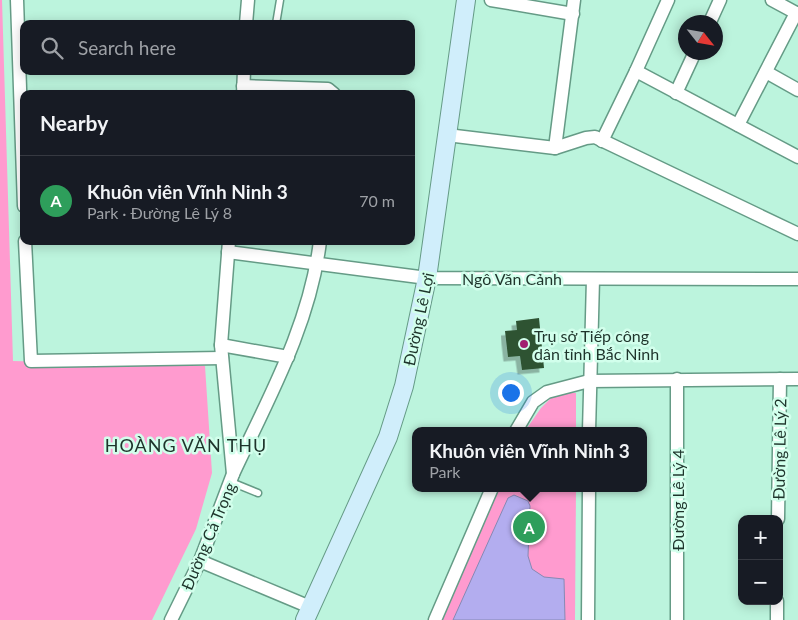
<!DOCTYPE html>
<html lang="en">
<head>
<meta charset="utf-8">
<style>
	body { margin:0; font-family:Lato,sans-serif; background:#20242c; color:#f1f3f6 }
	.controls { position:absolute; right:15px; bottom:15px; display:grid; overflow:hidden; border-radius:10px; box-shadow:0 2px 12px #0003 }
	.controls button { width:45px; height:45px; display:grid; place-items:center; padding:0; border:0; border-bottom:1px solid #363941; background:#171b24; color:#f1f3f6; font:25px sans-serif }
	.compass { position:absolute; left:678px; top:15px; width:45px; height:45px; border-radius:50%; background:#171b24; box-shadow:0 2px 12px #0003; rotate:121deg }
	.you { position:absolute; left:510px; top:392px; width:18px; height:18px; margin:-12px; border:4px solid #fff; border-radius:50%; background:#1a73e8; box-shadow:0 0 0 8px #1a73e833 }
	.badge { display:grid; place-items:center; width:32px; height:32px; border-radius:50%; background:#2563eb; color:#fff; font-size:16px; font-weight:700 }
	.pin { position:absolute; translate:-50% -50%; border:2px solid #fff; box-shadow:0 1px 5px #0006 }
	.popup { position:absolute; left:412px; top:427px; width:235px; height:65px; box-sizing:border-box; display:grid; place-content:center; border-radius:10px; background:#171b24; filter:drop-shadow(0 1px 4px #0005); font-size:16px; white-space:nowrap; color:#9ea1a6 }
	.popup b { font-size:19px; color:#f1f3f6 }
	.popup::after { content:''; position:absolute; left:50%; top:100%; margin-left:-10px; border:10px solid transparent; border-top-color:#171b24 }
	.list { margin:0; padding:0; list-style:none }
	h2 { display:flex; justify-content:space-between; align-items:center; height:65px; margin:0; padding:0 20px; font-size:21px }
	h2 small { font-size:16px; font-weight:400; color:#9ea1a6 }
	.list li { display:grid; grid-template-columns:32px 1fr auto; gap:15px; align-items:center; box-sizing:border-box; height:90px; padding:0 20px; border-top:1px solid #363941 }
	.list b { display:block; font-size:19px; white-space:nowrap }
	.list p { margin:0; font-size:16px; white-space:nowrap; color:#9ea1a6 }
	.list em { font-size:16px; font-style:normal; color:#9ea1a6 }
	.icon { flex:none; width:28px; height:28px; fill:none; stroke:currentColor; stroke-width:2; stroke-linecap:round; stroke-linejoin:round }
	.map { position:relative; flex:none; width:798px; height:620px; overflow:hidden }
	.search { position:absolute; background:#171b24; box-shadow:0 2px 12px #0003; left:20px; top:20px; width:395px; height:55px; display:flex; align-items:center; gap:12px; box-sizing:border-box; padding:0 18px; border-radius:10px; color:#9ea1a6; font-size:19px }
	.panel { position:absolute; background:#171b24; box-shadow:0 2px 12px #0003; left:20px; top:90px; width:395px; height:155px; border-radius:10px }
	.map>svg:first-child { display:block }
	.green { fill:#ff9bcf }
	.water { fill:#b3adef; stroke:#8689b4 }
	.building { fill:#2e5233; filter:url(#shadow) }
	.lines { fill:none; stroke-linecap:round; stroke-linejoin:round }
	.lane-casing { stroke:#659b86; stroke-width:9 }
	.street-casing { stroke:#659b86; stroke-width:15 }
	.secondary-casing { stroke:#659b86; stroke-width:20 }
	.lane { stroke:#fff; stroke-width:6 }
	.street { stroke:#fff; stroke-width:12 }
	.secondary { stroke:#d0eefb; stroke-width:18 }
	.poi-dot { fill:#a11f70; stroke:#d2ffec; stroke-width:2 }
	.labels { text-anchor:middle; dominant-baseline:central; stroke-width:5; stroke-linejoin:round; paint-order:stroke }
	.street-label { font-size:16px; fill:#1e342b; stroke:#d2ffec }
	.poi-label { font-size:16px; fill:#1e342b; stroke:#d2ffec; text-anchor:start }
	.neighbourhood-label { font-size:18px; letter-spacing:1px; fill:#1e342b; stroke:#d2ffec }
</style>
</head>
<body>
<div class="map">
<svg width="798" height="620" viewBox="0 0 798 620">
	<defs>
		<filter id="shadow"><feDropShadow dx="-4.5" dy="4.5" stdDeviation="0" flood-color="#0004"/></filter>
	</defs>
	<rect width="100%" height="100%" fill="#bcf4dd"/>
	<!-- green -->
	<g class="green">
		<polygon points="0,0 2,0 13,361 205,366 212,473 196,529 152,620 0,620"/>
		<polygon points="556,393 576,393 576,431 525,431 541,408"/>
		<polygon points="499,488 576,488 575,620 441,620"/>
	</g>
	<!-- water -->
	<polygon class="water" points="514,495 528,501 530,506 528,556 532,569 544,577 564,579 565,620 453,620 508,498"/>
	<!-- building -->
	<polygon class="building" points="539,318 544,368 522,370 520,356 508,357 505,331 517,330 516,321"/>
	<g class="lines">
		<!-- lane casing -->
		<g class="lane-casing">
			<g id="lane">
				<polyline points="276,24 280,0"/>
				<polyline points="231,482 258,493"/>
			</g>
		</g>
		<!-- street casing -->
		<g class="street-casing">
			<g id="street">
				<polyline points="17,0 24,206"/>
				<polyline points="491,0 573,14"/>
				<polyline points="772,0 798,14"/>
				<polyline points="710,22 720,0"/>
				<polyline points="246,24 248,0"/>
				<polyline points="636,71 668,0"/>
				<polyline points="766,72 798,90"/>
				<polyline points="243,86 328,89 334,94"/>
				<polyline points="676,93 695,52"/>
				<polyline points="243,94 244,71"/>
				<polyline points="738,125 796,13"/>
				<polyline points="447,135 555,148 586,138 595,137 798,234"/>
				<polyline points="602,141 636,71 798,157"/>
				<polyline points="555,148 574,0"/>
				<polyline points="25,241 31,361 222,358"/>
				<polyline points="228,252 427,278 798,279"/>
				<polyline points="221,345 288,357"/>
				<polyline points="516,431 533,402 547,392 589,381 798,379"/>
				<polyline points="589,431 593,279"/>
				<path d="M233 474C268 399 310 325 320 241"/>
				<polyline points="778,519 780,379"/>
				<polyline points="200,561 310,607"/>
				<polyline points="171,620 200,561 233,474 221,345 229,241"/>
				<polyline points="435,620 492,488"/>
				<polyline points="588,620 589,488"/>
				<polyline points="677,620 677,379"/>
				<polyline points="777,620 777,601"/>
			</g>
		</g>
		<!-- secondary casing -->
		<g class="secondary-casing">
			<polyline id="secondary" points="305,620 388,437 404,386 427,278 466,0"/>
		</g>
		<!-- lane -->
		<use href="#lane" class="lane"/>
		<!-- street -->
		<use href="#street" class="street"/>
		<!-- secondary -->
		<use href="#secondary" class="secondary"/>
	</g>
	<!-- markers -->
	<circle class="poi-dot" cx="524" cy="344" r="5"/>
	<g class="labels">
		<!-- street labels -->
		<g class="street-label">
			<text x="512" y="278">Ngô Văn Cảnh</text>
			<text transform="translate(418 319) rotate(-78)">Đường Lê Lợi</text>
			<text transform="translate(779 449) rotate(-89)">Đường Lê Lý 2</text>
			<text transform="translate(677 500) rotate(-90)">Đường Lê Lý 4</text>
			<text transform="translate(208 536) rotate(-67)">Đường Cả Trọng</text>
		</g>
		<!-- poi labels -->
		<g class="poi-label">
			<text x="534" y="335">Trụ sở Tiếp công<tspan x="534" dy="18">dân tỉnh Bắc Ninh</tspan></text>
		</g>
		<!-- neighbourhood labels -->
		<g class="neighbourhood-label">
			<text x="186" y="445">HOÀNG VĂN THỤ</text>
		</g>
	</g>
</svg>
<div class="controls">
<button>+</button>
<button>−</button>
</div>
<svg class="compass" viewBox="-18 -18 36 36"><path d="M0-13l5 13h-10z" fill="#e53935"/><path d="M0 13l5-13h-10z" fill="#9ea1a6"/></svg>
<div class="you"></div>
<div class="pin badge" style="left:529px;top:527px;background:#2e9e5b">A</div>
<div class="popup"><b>Khuôn viên Vĩnh Ninh 3</b>Park</div>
<div class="search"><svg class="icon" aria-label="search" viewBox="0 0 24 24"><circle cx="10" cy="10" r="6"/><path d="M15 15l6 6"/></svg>Search here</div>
<section class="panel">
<h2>Nearby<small></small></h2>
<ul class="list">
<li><span class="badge" style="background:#2e9e5b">A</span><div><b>Khuôn viên Vĩnh Ninh 3</b><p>Park · Đường Lê Lý 8</p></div><em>70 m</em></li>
</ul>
</section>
</div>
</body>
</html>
